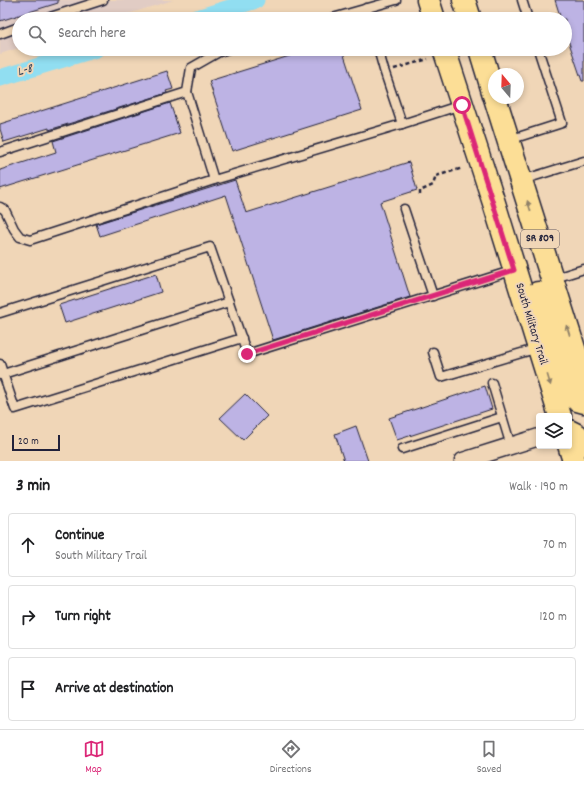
<!DOCTYPE html>
<html lang="en">
<head>
<meta charset="utf-8">
<style>
	body { margin:0; font-family:Dekko,sans-serif; background:#f2f2f2; color:#202124 }
	.controls { position:absolute; right:12px; bottom:12px; display:grid; overflow:hidden; border-radius:4px; box-shadow:0 2px 6px #0003 }
	.controls button { width:36px; height:36px; display:grid; place-items:center; padding:0; border:0; border-bottom:1px solid #e0e0e0; background:#fff; color:#202124; font:20px sans-serif }
	.compass { position:absolute; left:488px; top:68px; width:36px; height:36px; border-radius:50%; background:#fff; box-shadow:0 2px 6px #0003; rotate:341deg }
	.scale { position:absolute; left:12px; bottom:10px; width:48px; box-sizing:border-box; padding-left:4px; border:2px solid #22223b; border-top:0; font-size:11px; line-height:14px; white-space:nowrap; color:#22223b; -webkit-text-stroke:3px #f0d6b7; paint-order:stroke }
	.stop { position:absolute; width:12px; height:12px; margin:-9px; border:3px solid #db2777; border-radius:50%; background:#fff }
	.stop.end { background:#db2777; border-color:#fff; box-shadow:0 1px 4px #0008 }
	.list { margin:0; padding:0; list-style:none }
	h2 { display:flex; justify-content:space-between; align-items:center; height:52px; margin:0; padding:0 16px; font-size:17px }
	h2 small { font-size:13px; font-weight:400; color:#757577 }
	.list li { display:grid; grid-template-columns:26px 1fr auto; gap:12px; align-items:center; box-sizing:border-box; height:64px; margin:0 8px 8px; padding:0 8px; border:1px solid #e0e0e0; border-radius:4px }
	.list b { display:block; font-size:15px; white-space:nowrap }
	.list p { margin:0; font-size:13px; white-space:nowrap; color:#757577 }
	.list em { font-size:13px; font-style:normal; color:#757577 }
	.icon { flex:none; width:22px; height:22px; fill:none; stroke:currentColor; stroke-width:2; stroke-linecap:round; stroke-linejoin:round }
	.map { position:relative; flex:none; width:584px; height:461px; overflow:hidden }
	.search { position:absolute; background:#fff; box-shadow:0 2px 6px #0003; left:12px; right:12px; top:12px; height:44px; display:flex; align-items:center; gap:10px; box-sizing:border-box; padding:0 14px; border-radius:22px; color:#757577; font-size:15px }
	.sheet { height:268px; background:#fff }
	nav { display:flex; justify-content:space-around; align-items:center; box-sizing:border-box; height:56px; border-top:1px solid #e0e0e0; background:#fff; font-size:11px; color:#757577 }
	nav a { display:grid; justify-items:center; gap:2px }
	nav .on { color:#db2777 }
	.map>svg:first-child { display:block }
	.built { fill:#e1ccc4 }
	.lines { fill:none; stroke-linecap:round; stroke-linejoin:round }
	.canal { stroke:#91def1; stroke-width:17 }
	.building { fill:#bdb3e4; stroke:#22223b }
	.lane-casing { stroke:#22223b; stroke-width:11 }
	.street-casing { stroke:#22223b; stroke-width:19 }
	.primary-casing { stroke:#22223b; stroke-width:25 }
	.path { stroke:#22223b; stroke-width:2.5; stroke-dasharray:4 3; stroke-linecap:butt }
	.lane { stroke:#f0d6b7; stroke-width:8 }
	.street { stroke:#f0d6b7; stroke-width:16 }
	.primary { stroke:#fcde96; stroke-width:22 }
	.oneway { fill:#8f8068 }
	.route { stroke:#db2777; stroke-width:5 }
	.labels { text-anchor:middle; dominant-baseline:central; stroke-width:4; stroke-linejoin:round; paint-order:stroke }
	.shield { fill:#f0d6b7; stroke:#605860; stroke-width:1 }
	.shield-label { font-size:11px; font-weight:bold; fill:#22223b }
	.street-label { font-size:12px; fill:#22223b; stroke:#f0d6b7 }
	.water-label { font-size:13px; font-style:italic; fill:#38485f; stroke:#f0d6b7 }
</style>
</head>
<body>
<div class="map">
<svg width="584" height="461" viewBox="0 0 584 461">
	<rect width="100%" height="100%" fill="#f0d6b7"/>
	<filter id="ink" filterUnits="userSpaceOnUse"><feTurbulence type="fractalNoise" baseFrequency=".025" numOctaves="2"/><feDisplacementMap in="SourceGraphic" scale="8" xChannelSelector="R" yChannelSelector="G"/><feConvolveMatrix kernelMatrix="1 2 1 2 8 2 1 2 1" color-interpolation-filters="sRGB"/></filter>
	<g filter="url(#ink)">
		<!-- built -->
		<polygon class="built" points="0,0 173,0 112,19 19,19 19,48 0,54"/>
		<g class="lines">
			<!-- canal -->
			<g class="canal">
				<polyline points="194,19 256,0"/>
				<polyline points="0,78 96,49"/>
			</g>
		</g>
		<!-- building -->
		<g class="building">
			<polygon points="0,0 58,0 58,3 0,21"/>
			<polygon points="555,0 584,0 584,81 582,81 565,31 565,19 561,19"/>
			<polygon points="312,49 342,49 362,110 232,151 209,81"/>
			<polygon points="167,71 173,89 166,91 167,93 49,130 49,128 4,142 0,129 0,124"/>
			<polygon points="170,103 180,133 0,189 0,170 56,152 53,141"/>
			<polygon points="409,162 417,190 380,202 410,297 273,340 226,195 100,236 96,224 235,180 246,213"/>
			<polygon points="156,274 161,292 65,323 59,305"/>
			<polygon points="485,386 492,409 397,440 389,418"/>
			<polygon points="245,394 267,416 243,440 220,418"/>
			<polygon points="356,426 368,461 344,461 335,434"/>
		</g>
		<g class="lines">
			<!-- lane casing -->
			<g class="lane-casing">
				<g id="lane">
					<polyline points="522,0 528,19"/>
					<polyline points="366,8 369,19"/>
					<polyline points="44,19 103,0"/>
					<polyline points="329,19 396,0"/>
					<polyline points="0,34 19,27"/>
					<polyline points="378,49 384,70 402,124"/>
					<polyline points="187,92 214,180"/>
					<polyline points="509,140 562,123 538,49"/>
					<polyline points="0,152 187,92 191,68 219,52 228,49"/>
					<polyline points="522,180 584,161"/>
					<polyline points="0,207 5,210 14,229 20,237 30,240 214,180 402,124 461,105"/>
					<polyline points="404,209 433,296"/>
					<polyline points="552,279 584,269"/>
					<polyline points="0,313 210,247 247,354 514,270"/>
					<polyline points="433,352 441,377 538,348"/>
					<polyline points="0,364 15,409 242,338"/>
					<polyline points="0,375 229,302"/>
					<polyline points="492,383 511,446"/>
					<polyline points="402,449 502,417"/>
				</g>
			</g>
			<!-- street casing -->
			<g class="street-casing">
				<polyline id="street" points="463,461 539,437"/>
			</g>
			<!-- primary casing -->
			<g class="primary-casing">
				<g id="primary">
					<polyline points="428,0 434,19"/>
					<polyline points="464,0 470,19"/>
					<polyline points="444,49 494,203 560,416"/>
					<polyline points="480,49 494,95"/>
					<polyline points="495,98 584,380"/>
					<polyline points="538,293 569,390 577,400 584,402"/>
					<polyline points="569,431 577,435 584,444"/>
					<polyline points="569,445 574,461"/>
				</g>
			</g>
			<!-- path -->
			<g class="path">
				<polyline points="394,69 428,59"/>
				<polyline points="420,195 420,191 433,185 436,176 463,168"/>
			</g>
			<!-- lane -->
			<use href="#lane" class="lane"/>
			<!-- street -->
			<use href="#street" class="street"/>
			<!-- primary -->
			<use href="#primary" class="primary"/>
		</g>
		<!-- one-way arrows -->
		<defs><path id="oneway-solid" d="M-6-.8H1V-3.2L6.5 0L1 3.2V.8H-6Z"/></defs>
		<g class="oneway">
			<use href="#oneway-solid" transform="translate(529 206) rotate(-108)"/>
			<use href="#oneway-solid" transform="translate(568 330) rotate(-107)"/>
			<use href="#oneway-solid" transform="translate(549 380) rotate(73)"/>
		</g>
	</g>
	<g class="lines" filter="url(#ink)">
		<!-- route -->
		<polyline class="route" points="247,354 514,270 462,105"/>
	</g>
	<g class="labels">
		<!-- shield labels -->
		<rect class="shield" x="521" y="230" width="38" height="18" rx="3"/>
		<g class="shield-label">
			<text x="540" y="239">SR 809</text>
		</g>
		<!-- street labels -->
		<g class="street-label">
			<text transform="translate(531 324) rotate(73)">South Military Trail</text>
		</g>
		<!-- water labels -->
		<g class="water-label">
			<text transform="translate(25 71) rotate(-17)">L-8</text>
		</g>
	</g>
</svg>
<div class="controls">
<button><svg class="icon" aria-label="layers" viewBox="0 0 24 24"><path d="M12 4l9 5-9 5-9-5zM3 14l9 5 9-5"/></svg></button>
</div>
<svg class="compass" viewBox="-18 -18 36 36"><path d="M0-13l5 13h-10z" fill="#e53935"/><path d="M0 13l5-13h-10z" fill="#757577"/></svg>
<div class="scale">20 m</div>
<div class="stop" style="left:462px;top:105px"></div>
<div class="stop end" style="left:247px;top:354px"></div>
<div class="search"><svg class="icon" aria-label="search" viewBox="0 0 24 24"><circle cx="10" cy="10" r="6"/><path d="M15 15l6 6"/></svg>Search here</div>
</div>
<section class="sheet">
<h2>3 min<small>Walk · 190 m</small></h2>
<ul class="list">
<li><svg class="icon" aria-label="ahead" viewBox="0 0 24 24"><path d="M12 20V5M6 11l6-6 6 6"/></svg><div><b>Continue</b><p>South Military Trail</p></div><em>70 m</em></li>
<li><svg class="icon" aria-label="right" viewBox="0 0 24 24"><path d="M7 20v-9h11M14 6l5 5-5 5"/></svg><div><b>Turn right</b></div><em>120 m</em></li>
<li><svg class="icon" aria-label="arrive" viewBox="0 0 24 24"><path d="M6 21V4h12l-3 4 3 4H6"/></svg><div><b>Arrive at destination</b></div></li>
</ul>
</section>
<nav>
<a class="on"><svg class="icon" aria-label="map" viewBox="0 0 24 24"><path d="M3 6l6-2 6 2 6-2v14l-6 2-6-2-6 2zM9 4v14M15 6v14"/></svg>Map</a>
<a><svg class="icon" aria-label="directions" viewBox="0 0 24 24"><path d="M12 3l9 9-9 9-9-9zM9 14v-3h6M13 9l2 2-2 2"/></svg>Directions</a>
<a><svg class="icon" aria-label="saved" viewBox="0 0 24 24"><path d="M7 4h10v16l-5-4-5 4z"/></svg>Saved</a>
</nav>
</body>
</html>
